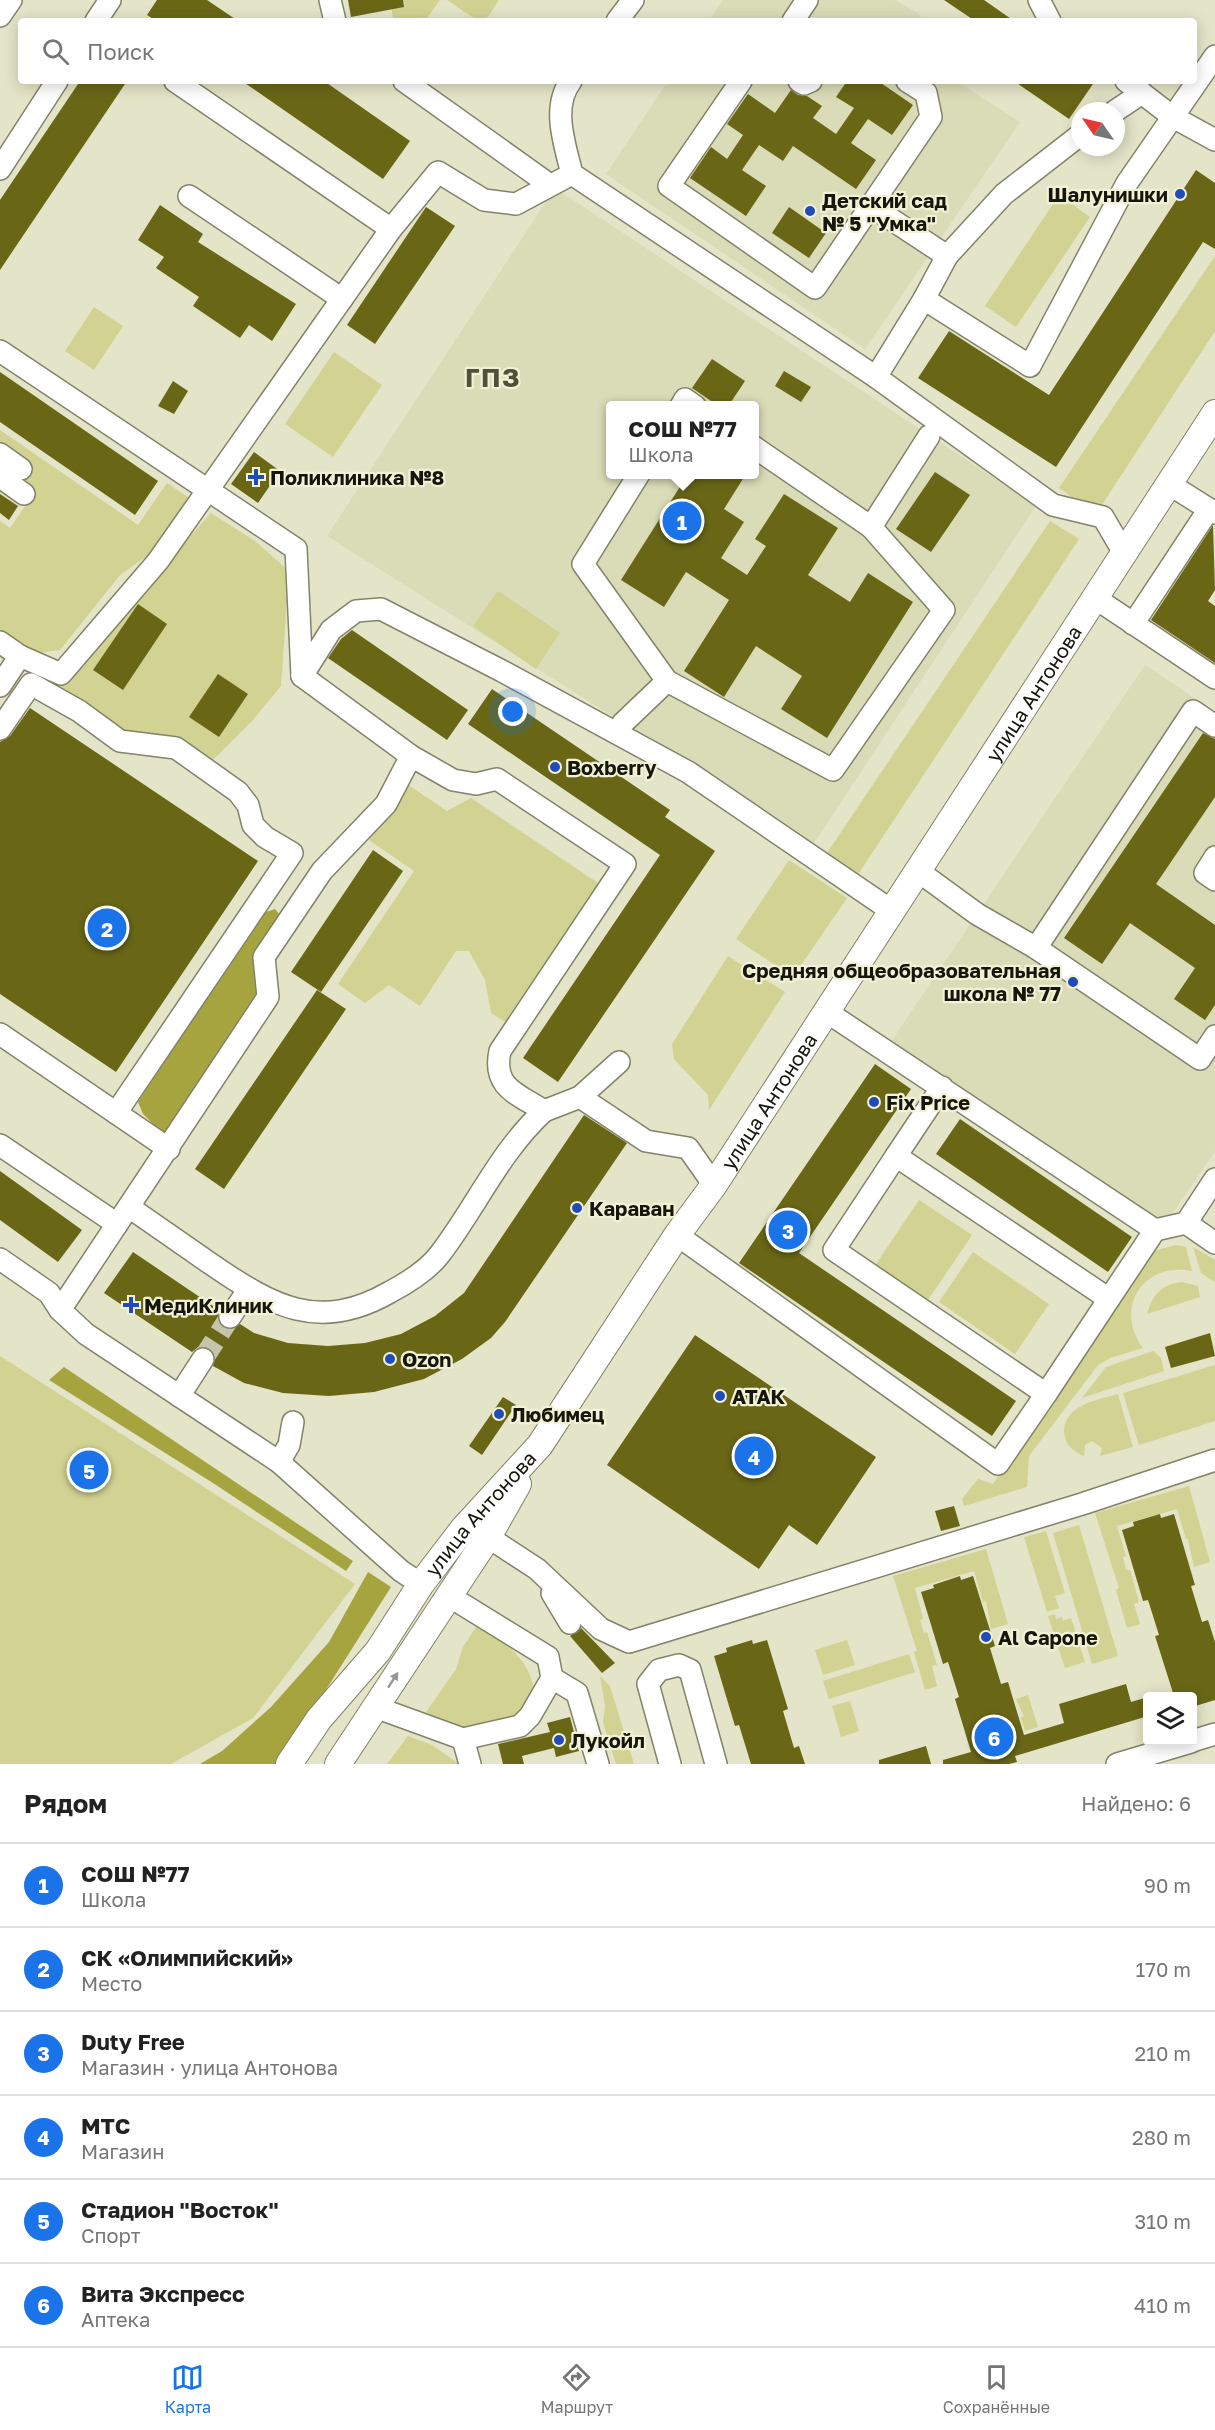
<!DOCTYPE html>
<html lang="ru">
<head>
<meta charset="utf-8">
<style>
	body { margin:0; font-family:"Golos Text",sans-serif; background:#f2f2f2; color:#222 }
	.controls { position:absolute; right:18px; bottom:18px; display:grid; overflow:hidden; border-radius:6px; box-shadow:0 3px 15px #0003 }
	.controls button { width:54px; height:54px; display:grid; place-items:center; padding:0; border:0; border-bottom:2px solid #e0e0e0; background:#fff; color:#222; font:30px sans-serif }
	.compass { position:absolute; left:1071px; top:102px; width:54px; height:54px; border-radius:50%; background:#fff; box-shadow:0 3px 15px #0003; rotate:304deg }
	.you { position:absolute; left:513px; top:712px; width:21px; height:21px; margin:-15px; border:4px solid #fff; border-radius:50%; background:#1a73e8; box-shadow:0 0 0 9px #1a73e833 }
	.badge { display:grid; place-items:center; width:39px; height:39px; border-radius:50%; background:#1a73e8; color:#fff; font-size:20px; font-weight:700 }
	.pin { position:absolute; translate:-50% -50%; border:3px solid #fff; box-shadow:0 2px 6px #0006 }
	.popup { position:absolute; left:606px; top:401px; width:153px; height:78px; box-sizing:border-box; display:grid; place-content:center; border-radius:6px; background:#fff; filter:drop-shadow(0 2px 4px #0005); font-size:20px; white-space:nowrap; color:#767676 }
	.popup b { font-size:22px; color:#222 }
	.popup::after { content:''; position:absolute; left:50%; top:100%; margin-left:-12px; border:12px solid transparent; border-top-color:#fff }
	.list { margin:0; padding:0; list-style:none }
	h2 { display:flex; justify-content:space-between; align-items:center; height:78px; margin:0; padding:0 24px; font-size:26px }
	h2 small { font-size:20px; font-weight:400; color:#767676 }
	.list li { display:grid; grid-template-columns:39px 1fr auto; gap:18px; align-items:center; box-sizing:border-box; height:84px; padding:0 24px; border-top:2px solid #e0e0e0 }
	.list b { display:block; font-size:22px; white-space:nowrap }
	.list p { margin:0; font-size:20px; white-space:nowrap; color:#767676 }
	.list em { font-size:20px; font-style:normal; color:#767676 }
	.icon { flex:none; width:33px; height:33px; fill:none; stroke:currentColor; stroke-width:2; stroke-linecap:round; stroke-linejoin:round }
	.map { position:relative; flex:none; width:1215px; height:1764px; overflow:hidden }
	.search { position:absolute; background:#fff; box-shadow:0 3px 15px #0003; left:18px; right:18px; top:18px; height:66px; display:flex; align-items:center; gap:15px; box-sizing:border-box; padding:0 21px; border-radius:6px; color:#767676; font-size:22px }
	.sheet { height:582px; background:#fff }
	nav { display:flex; justify-content:space-around; align-items:center; box-sizing:border-box; height:84px; border-top:2px solid #e0e0e0; background:#fff; font-size:16px; color:#767676 }
	nav a { display:grid; justify-items:center; gap:3px }
	nav .on { color:#1a73e8 }
	.map>svg:first-child { display:block }
	.built { fill:#dadbb7; fill-rule:evenodd }
	.green { fill:#d2d292 }
	.forest { fill:#a6a43e }
	.building { fill:#696716 }
	.lines { fill:none; stroke-linecap:round; stroke-linejoin:round }
	.minor-tunnel { stroke:#c5c5ac; stroke-width:21; stroke-dasharray:21 10; stroke-linecap:butt }
	.minor-casing { stroke:#83836a; stroke-width:24 }
	.major-casing { stroke:#83836a; stroke-width:28 }
	.minor { stroke:#fff; stroke-width:21 }
	.major { stroke:#fff; stroke-width:26 }
	.oneway { fill:#969692 }
	.poi-dot { fill:#214bb9; stroke:#f1f1d5; stroke-width:2 }
	.labels { text-anchor:middle; dominant-baseline:central; stroke-width:4.5; stroke-linejoin:round; paint-order:stroke }
	.poi-label { font-size:20px; font-weight:bold; fill:#16160c; stroke:#f1f1d5; text-anchor:start }
	.street-label { font-size:20px; fill:#16160c; stroke:#f1f1d5 }
	.district-label { font-size:26px; font-weight:bold; letter-spacing:1.5px; fill:#51513a; stroke:#f1f1d5 }
</style>
</head>
<body>
<div class="map">
<svg width="1215" height="1764" viewBox="0 0 1215 1764">
	<rect width="100%" height="100%" fill="#e4e4c8"/>
	<!-- built -->
	<g class="built">
		<polygon points="723,0 895,0 919,14 923,21 709,21"/>
		<polygon points="668,81 956,81 1020,122 865,349 606,174"/>
		<path d="M555 188 1036 506 812 846 623 723 327 536ZM610 406H754V474H610Z"/>
		<polygon points="1145,665 1215,712 1215,1151 1162,1229 886,1049"/>
	</g>
	<!-- green -->
	<g class="green">
		<polygon points="390,0 440,0 425,21 377,21 393,18"/>
		<polygon points="447,0 499,0 485,21 478,21"/>
		<polygon points="1059,195 1090,217 1016,327 985,306"/>
		<polygon points="1215,256 1215,331 1096,514 1059,488"/>
		<polygon points="94,307 123,326 94,370 65,351"/>
		<polygon points="334,352 382,385 333,457 285,424"/>
		<polygon points="0,430 138,525 167,483 192,500 158,548 120,575 60,650 32,654 0,632 0,521 10,528 36,490 0,465"/>
		<polygon points="211,513 255,541 289,571 281,686 252,721 209,764 122,736 52,691"/>
		<polygon points="1050,521 1079,539 857,876 825,856"/>
		<polygon points="498,591 560,633 536,669 473,626"/>
		<polygon points="407,784 447,811 471,798 598,883 505,1022 491,1013 485,980 469,951 456,951 420,1006 389,985 365,1003 338,984 414,871 369,840"/>
		<polygon points="789,860 847,898 793,977 736,939"/>
		<polygon points="728,956 785,992 709,1110 708,1095 674,1059 672,1044"/>
		<polygon points="919,1200 972,1235 926,1303 874,1267"/>
		<path d="M1176 1245 1186 1247 1192 1271C1144 1261 1113 1308 1143 1348L1110 1358 1098 1365 1029 1456 1027 1487 964 1506 962 1499 978 1479 993 1484 1148 1256 1157 1250Z"/>
		<polygon points="1193,1247 1215,1260 1215,1282 1201,1273"/>
		<polygon points="973,1252 1049,1304 1015,1354 939,1302"/>
		<path d="M1182 1282 1198 1286 1200 1297 1147 1314C1152 1295 1162 1284 1182 1282Z"/>
		<polygon points="1153,1351 1161,1358 1164,1371 1082,1398 1106,1367"/>
		<polygon points="0,1356 355,1584 253,1718 171,1764 0,1764"/>
		<polygon points="1215,1365 1215,1421 1139,1445 1123,1393"/>
		<path d="M1118 1394 1133 1447 1100 1456 1102 1448 1092 1441 1085 1445 1084 1456C1075 1452 1067 1447 1065 1437 1059 1406 1097 1400 1118 1394Z"/>
		<polygon points="1189,1486 1210,1562 1194,1567 1188,1539 1186,1539 1177,1509 1117,1526 1126,1556 1123,1557 1126,1570 1130,1570 1139,1602 1134,1604 1140,1624 1127,1628 1116,1590 1119,1588 1095,1513"/>
		<polygon points="1079,1525 1118,1656 1092,1664 1053,1533"/>
		<polygon points="1046,1531 1065,1593 1055,1596 1059,1608 1047,1612 1024,1537"/>
		<polygon points="986,1549 1008,1624 991,1629 986,1601 983,1602 974,1571 915,1588 923,1618 920,1620 924,1633 927,1632 937,1665 932,1666 937,1686 925,1690 914,1652 917,1651 893,1576"/>
		<polygon points="1055,1614 1056,1619 1062,1617 1063,1621 1071,1618 1085,1662 1065,1668 1048,1616"/>
		<path d="M478 1624C509 1646 530 1658 536 1698L518 1721 465 1735 420 1721 456 1669 463 1647Z"/>
		<polygon points="847,1640 855,1665 823,1675 815,1650"/>
		<polygon points="909,1654 915,1672 829,1699 823,1681"/>
		<polygon points="600,1676 610,1686 634,1764 616,1764 603,1722 605,1706"/>
		<polygon points="1028,1695 1038,1727 1025,1731 1021,1717 1024,1716 1016,1699"/>
		<polygon points="850,1701 859,1731 841,1737 832,1706"/>
		<polygon points="408,1736 432,1745 459,1764 387,1764"/>
	</g>
	<!-- forest -->
	<g class="forest">
		<polygon points="275,909 280,915 260,991 164,1135 143,1114 138,1102 246,936 266,912"/>
		<polygon points="64,1367 353,1561 346,1571 213,1483 49,1380"/>
		<polygon points="368,1572 391,1587 279,1764 200,1764 222,1751 271,1707 329,1642"/>
	</g>
	<!-- building -->
	<g class="building">
		<polygon points="157,0 207,0 238,21 156,21 147,15"/>
		<polygon points="348,0 403,0 404,7 351,17"/>
		<polygon points="944,0 984,0 1014,21 975,21"/>
		<polygon points="80,81 127,81 0,270 0,200"/>
		<polygon points="242,81 324,81 410,141 383,179"/>
		<polygon points="847,81 878,81 913,105 892,135 868,119 851,143 876,160 856,189 793,146 783,161 759,145 742,170 766,186 746,216 690,178 711,147 727,159 743,135 727,124 748,94 775,113 791,90 798,95 807,96 822,106 813,118 836,134 854,108 836,97"/>
		<polygon points="1014,81 1095,81 1069,119"/>
		<polygon points="1196,170 1215,183 1215,249 1203,242 1056,467 918,378 949,331 1049,395"/>
		<polygon points="160,205 203,234 198,242 296,304 272,341 249,325 240,338 193,306 199,297 156,268 164,257 138,240"/>
		<polygon points="426,207 455,226 375,344 347,325"/>
		<polygon points="789,207 826,233 809,258 772,233"/>
		<polygon points="712,359 745,381 729,405 717,405 692,388"/>
		<polygon points="784,371 811,387 801,402 775,386"/>
		<polygon points="0,372 158,481 135,515 0,422"/>
		<polygon points="173,381 188,391 174,414 158,406"/>
		<polygon points="254,452 280,471 258,503 231,484"/>
		<polygon points="935,472 970,495 931,552 896,529"/>
		<polygon points="688,474 746,474 724,509 744,522 721,558 747,575 766,546 755,539 784,494 838,528 808,575 850,602 868,573 913,602 827,738 781,709 802,676 756,646 724,697 684,671 729,600 686,572 664,607 621,580"/>
		<polygon points="0,494 18,506 9,520 0,513"/>
		<polygon points="1213,525 1215,590 1208,601 1215,606 1215,663 1151,620"/>
		<polygon points="138,604 167,624 123,690 93,670"/>
		<polygon points="352,630 468,710 447,740 328,658 341,639"/>
		<polygon points="218,674 248,694 219,737 189,717"/>
		<polygon points="492,689 670,810 665,817 715,851 558,1082 523,1058 660,855 468,724"/>
		<polygon points="30,708 258,861 116,1072 0,994 0,742 10,736"/>
		<polygon points="1203,733 1215,739 1215,797 1156,884 1215,925 1215,1005 1205,1020 1174,999 1195,968 1130,923 1102,964 1064,938"/>
		<polygon points="373,850 403,871 321,992 291,972"/>
		<polygon points="317,990 346,1009 224,1189 195,1169"/>
		<polygon points="875,1064 911,1089 799,1253 1016,1401 992,1436 739,1263"/>
		<polygon points="584,1115 627,1143 505,1322 491,1338 462,1359 424,1379 374,1392 329,1396 283,1393 244,1383 213,1366 215,1354 209,1348 198,1347 192,1352 104,1293 133,1252 219,1310 218,1322 228,1330 240,1324 254,1333 288,1343 328,1346 365,1343 401,1334 435,1316 464,1293"/>
		<polygon points="960,1119 1132,1237 1108,1272 936,1154"/>
		<polygon points="0,1171 82,1230 58,1262 0,1220"/>
		<polygon points="1210,1333 1215,1356 1171,1368 1165,1347"/>
		<polygon points="695,1335 876,1457 817,1545 789,1525 759,1569 607,1465"/>
		<polygon points="503,1397 516,1405 482,1455 469,1446"/>
		<polygon points="954,1506 960,1526 941,1531 935,1511"/>
		<polygon points="1160,1514 1161,1518 1174,1514 1195,1585 1191,1586 1202,1622 1208,1620 1215,1642 1215,1700 1192,1707 1192,1696 1174,1696 1155,1636 1159,1635 1148,1600 1143,1601 1122,1530 1134,1526 1133,1522"/>
		<polygon points="960,1576 961,1580 973,1576 995,1646 990,1648 1001,1684 1008,1682 1024,1735 1064,1723 1059,1704 1126,1684 1131,1702 1148,1697 1148,1716 1015,1756 1017,1762 1009,1764 943,1764 943,1760 971,1752 955,1699 959,1697 948,1662 943,1664 921,1592 934,1588 933,1585"/>
		<polygon points="581,1628 615,1663 602,1673 570,1636"/>
		<polygon points="752,1640 753,1644 767,1640 788,1709 783,1711 794,1748 799,1746 805,1764 751,1764 739,1725 735,1726 714,1656 727,1652 726,1648"/>
		<polygon points="570,1717 579,1751 556,1757 554,1748 522,1756 524,1764 503,1764 498,1744 550,1732 547,1723"/>
		<polygon points="926,1746 931,1764 879,1764 879,1760"/>
	</g>
	<g class="lines">
		<!-- minor-tunnel -->
		<polyline class="minor-tunnel" points="203,1359 230,1317"/>
		<!-- minor casing -->
		<g class="minor-casing">
			<g id="minor">
				<polyline points="330,0 335,21"/>
				<polyline points="1039,0 1050,21"/>
				<polyline points="0,16 11,0"/>
				<polyline points="96,21 110,0"/>
				<polyline points="617,21 633,0"/>
				<polyline points="793,21 807,0"/>
				<polyline points="175,81 391,229"/>
				<polyline points="404,81 550,185"/>
				<path d="M571 81C551 107 565 145 572 174L876 377 1053 505 1103 517 1124 553"/>
				<polyline points="741,81 669,186 815,288 931,117 926,93 907,81"/>
				<polyline points="799,81 804,84 811,81"/>
				<polyline points="1126,81 1173,117 1215,140"/>
				<polyline points="1115,111 1142,93"/>
				<polyline points="0,169 57,81"/>
				<polyline points="189,196 342,299"/>
				<polyline points="871,206 947,256"/>
				<polyline points="924,299 947,256 1004,194 1080,135"/>
				<polyline points="0,351 296,549 302,676"/>
				<polyline points="876,377 924,299 1030,366 1127,183 1215,56"/>
				<polyline points="681,406 685,399 695,406"/>
				<polyline points="754,447 871,527"/>
				<polyline points="0,454 21,469"/>
				<polyline points="639,474 583,564 667,681"/>
				<polyline points="0,477 24,494"/>
				<polyline points="1169,484 1215,513"/>
				<polyline points="1095,598 1215,678"/>
				<polyline points="1133,624 1209,509"/>
				<polyline points="0,642 20,656"/>
				<path d="M302 676 411 756 453 780 476 784 497 779 625 864 500 1051C492 1088 518 1094 544 1111L580 1097 646 1141 688 1148 714 1185"/>
				<polyline points="302,676 331,630 356,611 381,609 502,671 688,772 892,911"/>
				<polyline points="0,686 20,656 61,674 158,561 391,229 438,172 484,200 516,204 572,174"/>
				<polyline points="0,729 31,684 79,711 120,741 176,748 238,792 248,805 253,825 265,837 292,853 116,1113"/>
				<polyline points="617,732 623,723 667,681 833,770 944,610 871,527 929,436"/>
				<polyline points="1215,857 1205,873 1215,880"/>
				<polyline points="918,871 977,914 1036,948 1200,1059 1215,1036"/>
				<polyline points="1036,948 1193,711 1215,726"/>
				<polyline points="827,1012 1155,1230 1109,1299 896,1156 942,1087"/>
				<polyline points="0,1034 169,1149"/>
				<polyline points="580,1097 619,1062"/>
				<polyline points="0,1145 117,1224"/>
				<path d="M129 1207C156 1226 184 1245 211 1264 272 1306 319 1333 390 1292 407 1283 428 1270 440 1254 476 1207 500 1151 544 1111"/>
				<polyline points="1186,1223 1215,1243"/>
				<polyline points="1155,1230 1186,1223 1215,1179"/>
				<polyline points="677,1235 998,1464 1046,1394 834,1250 896,1156"/>
				<polyline points="0,1259 49,1293 60,1310 86,1334 279,1462 401,1571 421,1584"/>
				<polyline points="60,1310 268,997 264,957 322,871 386,804 411,756"/>
				<polyline points="230,1317 249,1289"/>
				<polyline points="1046,1394 1109,1299"/>
				<polyline points="179,1396 203,1359"/>
				<polyline points="279,1462 289,1445 293,1422"/>
				<polyline points="488,1537 537,1569 601,1629 629,1642 1082,1504 1215,1460"/>
				<polyline points="552,1593 570,1623"/>
				<polyline points="449,1596 548,1657 552,1678 530,1716 520,1726 463,1739"/>
				<polyline points="552,1678 577,1693 598,1764"/>
				<polyline points="375,1707 463,1739 470,1764"/>
				<polyline points="1192,1741 1215,1734"/>
				<polyline points="670,1764 648,1684 659,1670 679,1665 690,1670 716,1764"/>
				<polyline points="1117,1764 1191,1742"/>
			</g>
		</g>
		<!-- major casing -->
		<g class="major-casing">
			<g id="major">
				<path id="s1" d="M289 1764 319 1719 378 1651 421 1584 463 1529 540 1445 677 1235 714 1185 1215 413"/>
				<polyline points="338,1764 488,1537 518,1484"/>
			</g>
		</g>
		<!-- minor -->
		<use href="#minor" class="minor"/>
		<!-- major -->
		<use href="#major" class="major"/>
	</g>
	<!-- one-way arrows -->
	<defs><path id="oneway-solid" d="M-6-.8H1V-3.2L6.5 0L1 3.2V.8H-6Z" transform="scale(1.5)"/></defs>
	<use class="oneway" href="#oneway-solid" transform="translate(393 1680) rotate(-57)"/>
	<!-- markers -->
	<g class="poi-dot">
		<circle cx="1180" cy="194" r="6"/>
		<circle cx="810" cy="211" r="6"/>
		<path d="M253 468h6v6h6v6h-6v6h-6v-6h-6v-6h6z"/>
		<circle cx="555" cy="767" r="6"/>
		<circle cx="1073" cy="982" r="6"/>
		<circle cx="874" cy="1102" r="6"/>
		<circle cx="577" cy="1208" r="6"/>
		<path d="M128 1296h6v6h6v6h-6v6h-6v-6h-6v-6h6z"/>
		<circle cx="390" cy="1359" r="6"/>
		<circle cx="720" cy="1396" r="6"/>
		<circle cx="499" cy="1414" r="6"/>
		<circle cx="986" cy="1637" r="6"/>
		<circle cx="559" cy="1740" r="6"/>
	</g>
	<g class="labels">
		<!-- poi labels -->
		<g class="poi-label">
			<text x="1168" y="194" text-anchor="end">Шалунишки</text>
			<text x="822" y="200">Детский сад<tspan x="822" dy="23">№ 5 "Умка"</tspan></text>
			<text x="270" y="477">Поликлиника №8</text>
			<text x="567" y="767">Boxberry</text>
			<text x="1061" y="970" text-anchor="end">Средняя общеобразовательная<tspan x="1061" dy="23">школа № 77</tspan></text>
			<text x="886" y="1102">Fix Price</text>
			<text x="589" y="1208">Караван</text>
			<text x="144" y="1305">МедиКлиник</text>
			<text x="402" y="1359">Ozon</text>
			<text x="732" y="1396">АТАК</text>
			<text x="511" y="1414">Любимец</text>
			<text x="998" y="1637">Al Capone</text>
			<text x="571" y="1740">Лукойл</text>
		</g>
		<!-- street labels -->
		<g class="street-label">
			<text stroke="none"><textPath href="#s1" startOffset="1306">улица Антонова</textPath></text>
			<text stroke="none"><textPath href="#s1" startOffset="820">улица Антонова</textPath></text>
			<text stroke="none"><textPath href="#s1" startOffset="316">улица Антонова</textPath></text>
		</g>
		<!-- district labels -->
		<g class="district-label">
			<text x="493" y="377">ГПЗ</text>
		</g>
	</g>
</svg>
<div class="controls">
<button><svg class="icon" aria-label="layers" viewBox="0 0 24 24"><path d="M12 4l9 5-9 5-9-5zM3 14l9 5 9-5"/></svg></button>
</div>
<svg class="compass" viewBox="-18 -18 36 36"><path d="M0-13l5 13h-10z" fill="#e53935"/><path d="M0 13l5-13h-10z" fill="#767676"/></svg>
<div class="you"></div>
<div class="pin badge" style="left:682px;top:521px">1</div>
<div class="popup"><b>СОШ №77</b>Школа</div>
<div class="pin badge" style="left:107px;top:928px">2</div>
<div class="pin badge" style="left:788px;top:1230px">3</div>
<div class="pin badge" style="left:754px;top:1456px">4</div>
<div class="pin badge" style="left:89px;top:1470px">5</div>
<div class="pin badge" style="left:994px;top:1737px">6</div>
<div class="search"><svg class="icon" aria-label="search" viewBox="0 0 24 24"><circle cx="10" cy="10" r="6"/><path d="M15 15l6 6"/></svg>Поиск</div>
</div>
<section class="sheet">
<h2>Рядом<small>Найдено: 6</small></h2>
<ul class="list">
<li><span class="badge">1</span><div><b>СОШ №77</b><p>Школа</p></div><em>90 m</em></li>
<li><span class="badge">2</span><div><b>СК «Олимпийский»</b><p>Место</p></div><em>170 m</em></li>
<li><span class="badge">3</span><div><b>Duty Free</b><p>Магазин · улица Антонова</p></div><em>210 m</em></li>
<li><span class="badge">4</span><div><b>МТС</b><p>Магазин</p></div><em>280 m</em></li>
<li><span class="badge">5</span><div><b>Стадион &quot;Восток&quot;</b><p>Спорт</p></div><em>310 m</em></li>
<li><span class="badge">6</span><div><b>Вита Экспресс</b><p>Аптека</p></div><em>410 m</em></li>
</ul>
</section>
<nav>
<a class="on"><svg class="icon" aria-label="map" viewBox="0 0 24 24"><path d="M3 6l6-2 6 2 6-2v14l-6 2-6-2-6 2zM9 4v14M15 6v14"/></svg>Карта</a>
<a><svg class="icon" aria-label="directions" viewBox="0 0 24 24"><path d="M12 3l9 9-9 9-9-9zM9 14v-3h6M13 9l2 2-2 2"/></svg>Маршрут</a>
<a><svg class="icon" aria-label="saved" viewBox="0 0 24 24"><path d="M7 4h10v16l-5-4-5 4z"/></svg>Сохранённые</a>
</nav>
</body>
</html>
